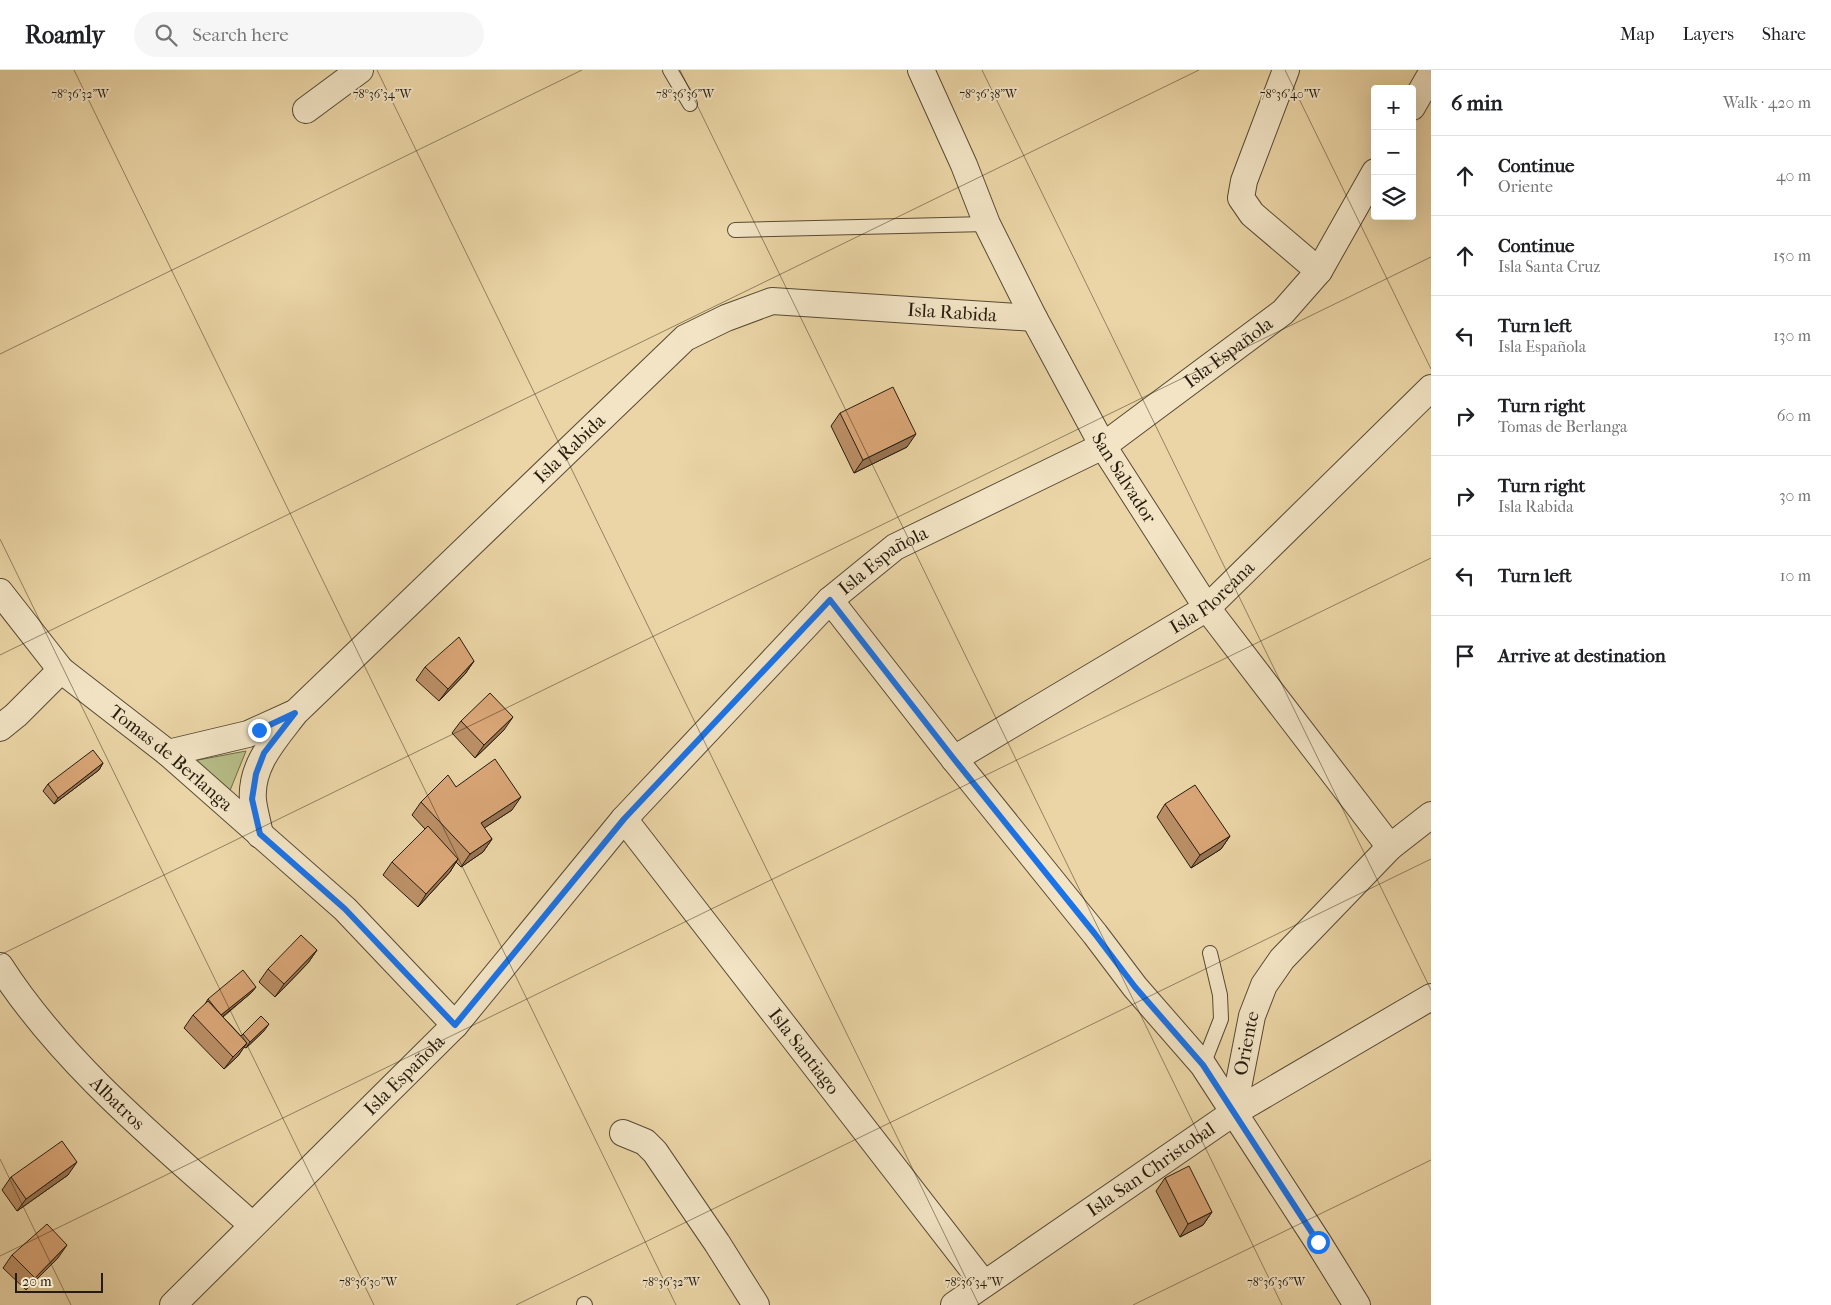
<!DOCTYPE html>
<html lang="en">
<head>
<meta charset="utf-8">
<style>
	body { margin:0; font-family:"IM FELL French Canon",serif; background:#f6f6f6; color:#202124 }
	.controls { position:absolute; right:15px; top:15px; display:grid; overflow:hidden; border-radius:5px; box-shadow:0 5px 20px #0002 }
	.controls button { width:45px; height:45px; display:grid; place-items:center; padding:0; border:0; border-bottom:1px solid #e0e0e0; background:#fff; color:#202124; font:25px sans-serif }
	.scale { position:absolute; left:15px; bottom:12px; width:88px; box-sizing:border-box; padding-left:5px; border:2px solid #261c0e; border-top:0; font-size:14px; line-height:18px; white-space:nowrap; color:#261c0e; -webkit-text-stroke:4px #f2e4c5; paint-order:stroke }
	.stop { position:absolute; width:15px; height:15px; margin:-11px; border:4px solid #1a73e8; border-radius:50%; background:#fff }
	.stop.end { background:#1a73e8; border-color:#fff; box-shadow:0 1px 5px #0008 }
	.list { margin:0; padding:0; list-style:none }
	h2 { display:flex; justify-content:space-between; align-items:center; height:65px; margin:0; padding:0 20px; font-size:21px }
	h2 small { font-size:16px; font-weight:400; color:#757577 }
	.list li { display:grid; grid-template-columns:32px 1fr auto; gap:15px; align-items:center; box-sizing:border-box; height:80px; padding:0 20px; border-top:1px solid #e0e0e0 }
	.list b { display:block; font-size:19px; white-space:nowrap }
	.list p { margin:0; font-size:16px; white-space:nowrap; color:#757577 }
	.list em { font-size:16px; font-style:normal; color:#757577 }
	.icon { flex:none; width:28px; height:28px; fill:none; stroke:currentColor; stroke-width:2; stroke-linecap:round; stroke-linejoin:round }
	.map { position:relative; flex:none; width:1431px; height:1235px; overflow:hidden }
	header { display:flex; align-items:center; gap:30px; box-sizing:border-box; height:70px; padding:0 25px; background:#fff; border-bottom:1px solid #e0e0e0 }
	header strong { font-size:24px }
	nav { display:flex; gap:28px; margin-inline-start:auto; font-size:18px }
	.search { width:350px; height:45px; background:#f6f6f6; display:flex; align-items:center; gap:12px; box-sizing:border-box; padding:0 18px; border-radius:28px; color:#757577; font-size:19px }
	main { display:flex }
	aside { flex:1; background:#fff }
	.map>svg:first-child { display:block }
	.green { fill:#b7bd87; stroke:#6e6c4a }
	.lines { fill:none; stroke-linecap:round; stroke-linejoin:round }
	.lane-casing { stroke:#574a34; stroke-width:16 }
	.street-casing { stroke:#574a34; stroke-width:28 }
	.lane { stroke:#f2e4c5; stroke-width:14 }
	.street { stroke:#f2e4c5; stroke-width:26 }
	.wall { fill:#bb8f66; stroke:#261c0e }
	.shaded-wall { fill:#997453; stroke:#261c0e }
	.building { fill:#daa677; stroke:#261c0e }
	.route { stroke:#1a73e8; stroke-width:6 }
	.ticks { fill:none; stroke:#261c0e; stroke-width:1; stroke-opacity:0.45 }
	.labels { text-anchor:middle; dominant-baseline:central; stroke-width:4; stroke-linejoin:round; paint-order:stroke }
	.street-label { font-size:19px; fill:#261c0e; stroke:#f2e4c5 }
	.ticks-label { font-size:12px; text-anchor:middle; fill:#261c0e; stroke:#f2e4c5; stroke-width:4; stroke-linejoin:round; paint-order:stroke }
</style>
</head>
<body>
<header>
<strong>Roamly</strong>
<div class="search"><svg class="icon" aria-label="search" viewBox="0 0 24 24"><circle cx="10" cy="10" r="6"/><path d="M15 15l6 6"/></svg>Search here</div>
<nav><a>Map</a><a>Layers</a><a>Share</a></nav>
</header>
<main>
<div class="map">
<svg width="1431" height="1235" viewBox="0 0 1431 1235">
	<rect width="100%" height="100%" fill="#ebd5a6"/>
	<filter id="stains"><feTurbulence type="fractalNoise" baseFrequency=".004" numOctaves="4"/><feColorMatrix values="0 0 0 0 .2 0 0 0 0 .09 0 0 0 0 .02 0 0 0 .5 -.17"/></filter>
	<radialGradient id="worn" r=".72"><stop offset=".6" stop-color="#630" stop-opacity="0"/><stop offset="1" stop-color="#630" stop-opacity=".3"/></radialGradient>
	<!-- green -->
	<polygon class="green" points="246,681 229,723 193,691"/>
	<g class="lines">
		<!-- lane casing -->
		<g class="lane-casing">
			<g id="lane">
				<polyline points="670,0 690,34"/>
				<polyline points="735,160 987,154"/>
				<polyline points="1203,995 1221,949 1220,925 1210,883"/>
				<polyline points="584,1234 585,1235"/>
			</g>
		</g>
		<!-- street casing -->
		<g class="street-casing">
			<g id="street">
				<path id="s1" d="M921 0 964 95 987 154 1034 248 1103 376 1207 538 1390 777"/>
				<polyline points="1286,0 1244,111 1241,128 1252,144 1319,201"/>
				<polyline points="1412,37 1431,4"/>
				<polyline points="306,40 360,0"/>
				<path id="s2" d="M0 522 61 600 168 683 345 839 455 955"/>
				<polyline points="830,530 954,689 1095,864 1135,917 1203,995 1318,1172 1357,1235"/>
				<polyline points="0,658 16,645 61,600"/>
				<polyline points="168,683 248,664 292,644"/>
				<path id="s3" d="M954 689 1207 538 1431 318"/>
				<path id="s4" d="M624 749 984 1214"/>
				<path id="s5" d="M260 765C258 753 254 741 253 730 250 695 276 668 295 643L685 268 726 248 772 231 1034 248"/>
				<path id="s6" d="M0 896C64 996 164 1076 252 1155"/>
				<path id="s7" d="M1233 1043 1252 946 1264 915 1282 889 1390 777 1431 745"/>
				<polyline points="623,1063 645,1072 655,1082 717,1173 756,1235"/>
				<path id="s8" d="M173 1235 455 955 624 749 830 530 895 477 1103 376 1283 242 1319 201 1375 102"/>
				<path id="s9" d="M954 1235 1233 1043 1431 927"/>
			</g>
		</g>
		<!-- lane -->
		<use href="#lane" class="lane"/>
		<!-- street -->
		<use href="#street" class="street"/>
	</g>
	<!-- wall -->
	<g class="wall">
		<polygon points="840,343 907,377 854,403 831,356"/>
		<polygon points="474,591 465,604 439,631 416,610 425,597"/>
		<polygon points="461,651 504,660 475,688 452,663"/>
		<polygon points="103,693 99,700 54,734 43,721 48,714"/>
		<polygon points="456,717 512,740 484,758 492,769 483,782 461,797 456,792 450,802 418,837 383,805 392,792 425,759 412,745 421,732"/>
		<polygon points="1165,734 1230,766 1221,779 1191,798 1157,747"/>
		<polygon points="317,880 308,893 275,927 259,912 268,899"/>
		<polygon points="256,917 251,923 223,947 241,966 243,964 264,961 246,978 244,977 238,986 224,999 184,958 193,945 204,936 208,929"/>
		<polygon points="68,1105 17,1141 2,1120 11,1107"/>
		<polygon points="1165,1108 1212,1142 1203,1155 1180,1167 1156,1121"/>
		<polygon points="12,1185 58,1188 26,1220 3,1198"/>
	</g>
	<!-- shaded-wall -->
	<g class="shaded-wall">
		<polygon points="916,364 907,377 854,403 863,390"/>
		<polygon points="474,591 465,604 439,631 448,619"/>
		<polygon points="513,647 504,660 475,688 484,675"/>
		<polygon points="103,693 99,700 54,734 58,728"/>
		<polygon points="521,727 512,740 472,766 481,753"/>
		<polygon points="1230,766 1221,779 1191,798 1200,785"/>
		<polygon points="492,769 483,782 461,797 470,784"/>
		<polygon points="458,789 450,802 418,837 426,824"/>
		<polygon points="317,880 308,893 275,927 284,914"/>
		<polygon points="256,917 251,923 217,951 221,945"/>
		<polygon points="269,954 264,961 246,978 250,972"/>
		<polygon points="247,973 238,986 224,999 233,987"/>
		<polygon points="77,1092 68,1105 17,1141 26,1129"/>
		<polygon points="1212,1142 1203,1155 1180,1167 1188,1154"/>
		<polygon points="67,1175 58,1188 26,1220 35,1208"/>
	</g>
	<!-- building -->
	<g class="building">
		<polygon points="893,317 916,364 863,390 840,343"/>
		<polygon points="459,567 474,591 448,619 425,597"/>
		<polygon points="490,623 513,647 484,675 461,651"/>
		<polygon points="93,680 103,693 58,728 48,714"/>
		<polygon points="495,689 521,727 481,753 492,769 470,784 421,732 448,705 456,717"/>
		<polygon points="1195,715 1230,766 1200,785 1165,734"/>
		<polygon points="428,756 458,789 426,824 392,792"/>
		<polygon points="301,865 317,880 284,914 268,899"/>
		<polygon points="243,900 256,917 221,945 208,929"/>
		<polygon points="208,931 247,973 233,987 193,945"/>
		<polygon points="261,946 269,954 250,972 243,964"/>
		<polygon points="62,1071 77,1092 26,1129 11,1107"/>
		<polygon points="1189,1096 1212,1142 1188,1154 1165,1108"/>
		<polygon points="47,1154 67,1175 35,1208 12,1185"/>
	</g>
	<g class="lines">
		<!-- route -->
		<polyline class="route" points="259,660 295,643 264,683 256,704 252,729 260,764 345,839 455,955 624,749 830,530 954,689 1095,864 1135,917 1203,995 1318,1172"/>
	</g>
	<!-- ticks -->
	<path class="ticks" d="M74 0 676 1235M377 0 979 1235M680 0 1282 1235M982 0 1431 920M1285 0 1431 299M0 284 582 0M0 469 374 1235M0 585 1199 0M0 885 1431 187M0 1089 71 1235M0 1186 1431 488M516 1235 1431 789M1133 1235 1431 1090"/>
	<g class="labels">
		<!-- street labels -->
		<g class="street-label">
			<text stroke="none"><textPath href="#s5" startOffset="951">Isla Rabida</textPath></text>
			<text stroke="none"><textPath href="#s8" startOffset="1436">Isla Española</textPath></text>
			<text stroke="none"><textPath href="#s5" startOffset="516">Isla Rabida</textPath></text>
			<text stroke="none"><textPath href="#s1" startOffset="456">San Salvador</textPath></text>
			<text stroke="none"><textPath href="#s8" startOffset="1031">Isla Española</textPath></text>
			<text stroke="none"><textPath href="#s3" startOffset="305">Isla Floreana</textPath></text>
			<text stroke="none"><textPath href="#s2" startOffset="240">Tomas de Berlanga</textPath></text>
			<text stroke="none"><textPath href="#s7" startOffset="71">Oriente</textPath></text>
			<text stroke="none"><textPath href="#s4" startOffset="294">Isla Santiago</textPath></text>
			<text stroke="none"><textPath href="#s8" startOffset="326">Isla Española</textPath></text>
			<text stroke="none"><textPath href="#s6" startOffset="181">Albatros</textPath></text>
			<text stroke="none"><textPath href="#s9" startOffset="239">Isla San Christobal</textPath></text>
		</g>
	</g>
	<g class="ticks-label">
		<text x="988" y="28">78°36'38"W</text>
		<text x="1290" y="28">78°36'40"W</text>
		<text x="80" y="28">78°36'32"W</text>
		<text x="382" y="28">78°36'34"W</text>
		<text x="685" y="28">78°36'36"W</text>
		<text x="368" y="1216">78°36'30"W</text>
		<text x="671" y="1216">78°36'32"W</text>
		<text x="974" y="1216">78°36'34"W</text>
		<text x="1276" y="1216">78°36'36"W</text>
	</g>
	<rect width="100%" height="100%" filter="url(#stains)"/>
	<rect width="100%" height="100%" fill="url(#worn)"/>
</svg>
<div class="controls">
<button>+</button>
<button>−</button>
<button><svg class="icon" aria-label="layers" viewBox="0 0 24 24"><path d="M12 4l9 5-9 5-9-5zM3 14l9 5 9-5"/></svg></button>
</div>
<div class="scale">20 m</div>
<div class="stop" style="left:1318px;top:1172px"></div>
<div class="stop end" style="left:259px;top:660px"></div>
</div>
<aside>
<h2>6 min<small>Walk · 420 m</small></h2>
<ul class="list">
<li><svg class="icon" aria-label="ahead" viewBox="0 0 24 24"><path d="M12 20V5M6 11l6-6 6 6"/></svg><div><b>Continue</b><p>Oriente</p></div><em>40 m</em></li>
<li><svg class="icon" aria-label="ahead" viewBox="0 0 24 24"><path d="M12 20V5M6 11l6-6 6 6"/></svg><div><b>Continue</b><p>Isla Santa Cruz</p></div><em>150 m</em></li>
<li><svg class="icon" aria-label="left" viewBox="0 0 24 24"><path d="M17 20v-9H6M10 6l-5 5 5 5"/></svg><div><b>Turn left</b><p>Isla Española</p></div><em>130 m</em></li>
<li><svg class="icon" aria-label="right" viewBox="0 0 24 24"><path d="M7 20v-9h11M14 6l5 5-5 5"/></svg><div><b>Turn right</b><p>Tomas de Berlanga</p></div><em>60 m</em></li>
<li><svg class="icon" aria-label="right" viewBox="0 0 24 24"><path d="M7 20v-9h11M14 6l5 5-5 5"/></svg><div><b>Turn right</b><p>Isla Rabida</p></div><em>30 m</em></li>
<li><svg class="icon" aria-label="left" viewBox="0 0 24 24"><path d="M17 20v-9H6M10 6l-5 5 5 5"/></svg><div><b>Turn left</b></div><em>10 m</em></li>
<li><svg class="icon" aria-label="arrive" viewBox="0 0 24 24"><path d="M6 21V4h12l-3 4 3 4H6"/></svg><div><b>Arrive at destination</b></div></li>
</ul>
</aside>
</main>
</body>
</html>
